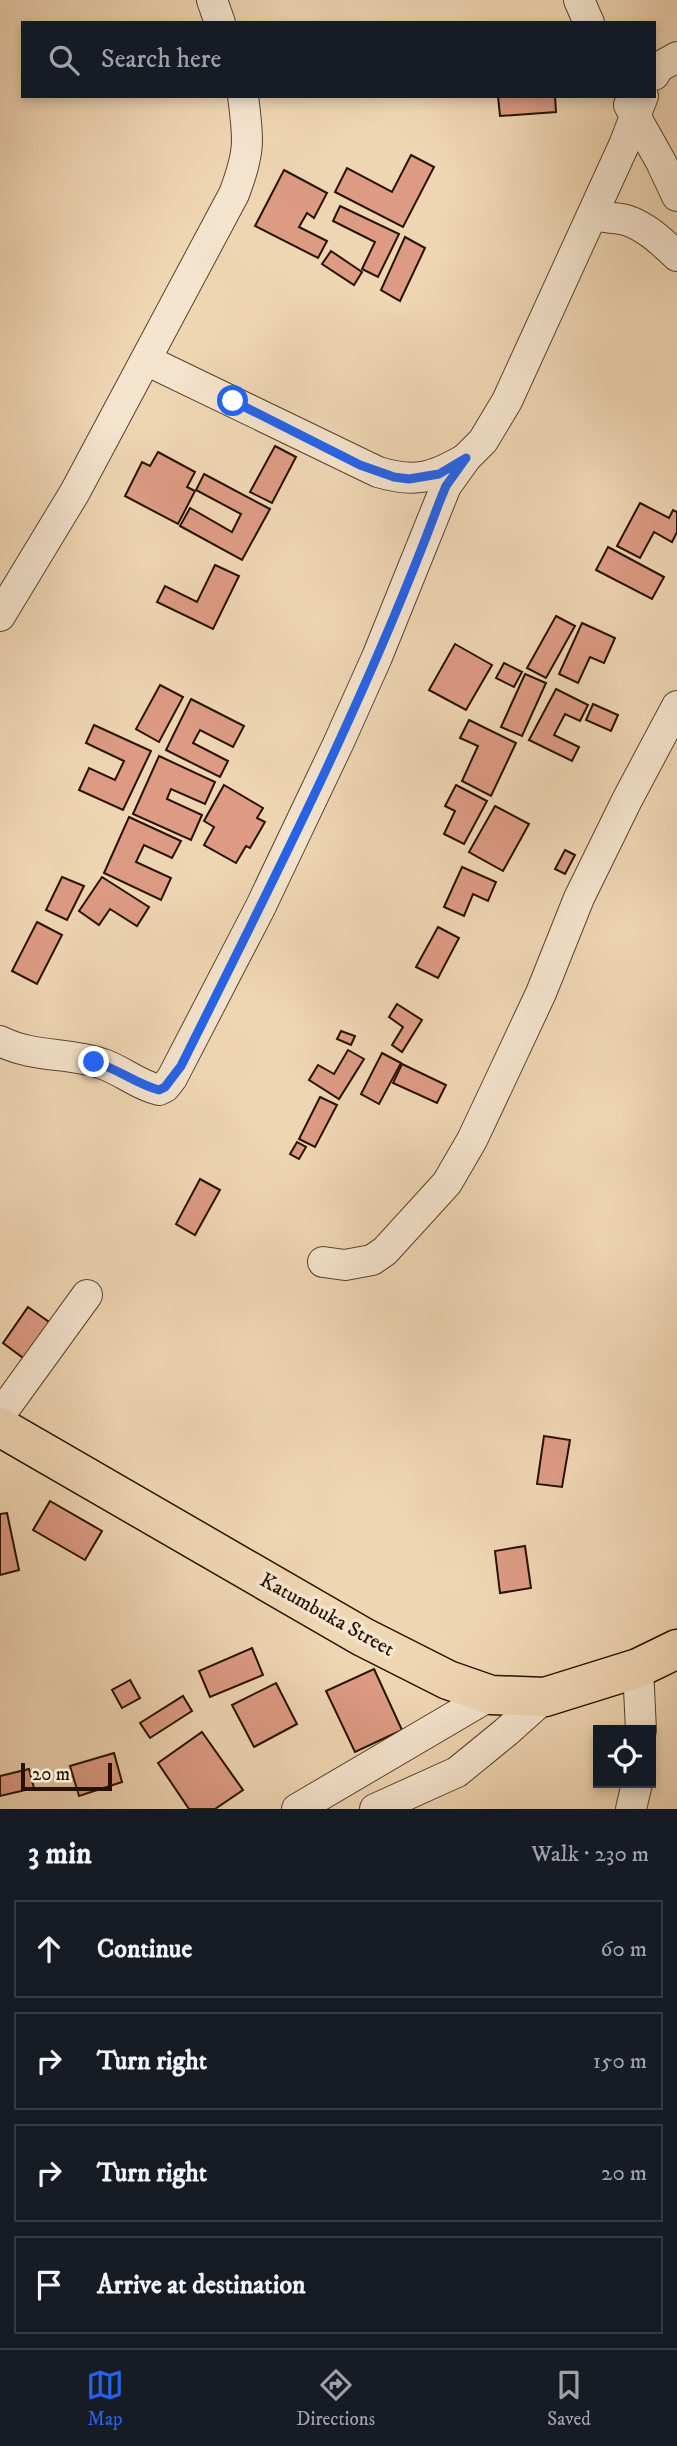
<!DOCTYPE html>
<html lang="en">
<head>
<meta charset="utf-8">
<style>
	body { margin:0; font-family:"IM FELL DW Pica",serif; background:#242831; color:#f1f3f6 }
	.controls { position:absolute; right:21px; bottom:21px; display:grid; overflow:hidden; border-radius:0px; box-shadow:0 4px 10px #0003 }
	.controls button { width:63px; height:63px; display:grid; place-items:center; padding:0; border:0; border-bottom:2px solid #363941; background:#171b24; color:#f1f3f6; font:35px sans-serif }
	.scale { position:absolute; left:21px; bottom:18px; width:91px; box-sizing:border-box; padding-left:7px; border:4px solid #271100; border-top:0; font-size:19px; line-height:24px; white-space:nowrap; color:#271100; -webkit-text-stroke:5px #f5e4ce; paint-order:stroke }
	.stop { position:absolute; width:21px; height:21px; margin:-16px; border:5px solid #2563eb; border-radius:50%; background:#fff }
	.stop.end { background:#2563eb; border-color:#fff; box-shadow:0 2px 7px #0008 }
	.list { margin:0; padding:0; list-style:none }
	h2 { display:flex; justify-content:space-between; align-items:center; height:91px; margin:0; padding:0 28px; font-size:30px }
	h2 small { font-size:23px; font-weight:400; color:#9ea1a6 }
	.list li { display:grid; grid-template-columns:46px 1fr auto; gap:21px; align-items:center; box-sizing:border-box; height:98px; margin:0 14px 14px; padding:0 14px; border:2px solid #363941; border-radius:0px }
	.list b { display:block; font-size:26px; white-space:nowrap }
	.list em { font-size:23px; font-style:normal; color:#9ea1a6 }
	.icon { flex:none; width:38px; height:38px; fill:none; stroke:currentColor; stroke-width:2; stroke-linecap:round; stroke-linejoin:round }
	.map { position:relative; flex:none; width:677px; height:1809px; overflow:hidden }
	.search { position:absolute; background:#171b24; box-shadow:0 4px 10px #0003; left:21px; right:21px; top:21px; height:77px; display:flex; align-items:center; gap:18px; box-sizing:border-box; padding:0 24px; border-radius:0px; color:#9ea1a6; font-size:26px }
	.sheet { height:539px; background:#171b24 }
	nav { display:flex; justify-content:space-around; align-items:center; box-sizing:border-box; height:98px; border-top:2px solid #363941; background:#171b24; font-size:19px; color:#9ea1a6 }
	nav a { display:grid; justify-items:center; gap:4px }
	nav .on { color:#2563eb }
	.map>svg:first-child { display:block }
	.building { fill:#dd9b84; stroke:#271100; stroke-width:2 }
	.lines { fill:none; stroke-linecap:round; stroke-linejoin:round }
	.minor-casing { stroke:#59422d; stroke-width:32 }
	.major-casing { stroke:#271100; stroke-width:41 }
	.minor { stroke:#f5e4ce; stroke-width:30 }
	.major { stroke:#efd6b3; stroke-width:38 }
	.route { stroke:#2563eb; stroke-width:9 }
	.labels { text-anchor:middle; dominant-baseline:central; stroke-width:7; stroke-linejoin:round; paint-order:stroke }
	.street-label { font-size:21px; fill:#271100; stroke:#f5e4ce }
</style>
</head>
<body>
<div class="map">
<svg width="677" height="1809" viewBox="0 0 677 1809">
	<rect width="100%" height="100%" fill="#efd6b3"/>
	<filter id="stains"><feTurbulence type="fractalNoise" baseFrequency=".00286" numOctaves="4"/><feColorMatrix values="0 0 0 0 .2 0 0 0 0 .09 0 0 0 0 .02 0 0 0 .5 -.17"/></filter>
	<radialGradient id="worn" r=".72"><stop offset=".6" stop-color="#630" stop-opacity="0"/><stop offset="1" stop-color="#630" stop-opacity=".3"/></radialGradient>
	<!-- building -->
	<g class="building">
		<polygon points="498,96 555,96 556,112 500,116"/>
		<polygon points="411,155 434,167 403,227 335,192 347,168 392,192"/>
		<polygon points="284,170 327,193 314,218 307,213 299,227 327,241 318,258 255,226"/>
		<polygon points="340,206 399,234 378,277 362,269 375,242 333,221"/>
		<polygon points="405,237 425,248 400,301 381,290"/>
		<polygon points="331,251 362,272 354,285 322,264"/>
		<polygon points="275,446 296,457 272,503 250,492"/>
		<polygon points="158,452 195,472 187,487 195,491 178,524 125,496 142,462 150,466"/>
		<polygon points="204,474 270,509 242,560 180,526 190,508 232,532 241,514 196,490"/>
		<polygon points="640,503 669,518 673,510 677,512 677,532 672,542 654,532 640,558 617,546"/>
		<polygon points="608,547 664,577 652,599 596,570"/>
		<polygon points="215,565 239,576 213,629 157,602 165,586 197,602"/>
		<polygon points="556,616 575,626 546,678 527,668"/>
		<polygon points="582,623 615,638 604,663 590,657 578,683 559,674"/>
		<polygon points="455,644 492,665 466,710 429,690"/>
		<polygon points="504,663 522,672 514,687 496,678"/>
		<polygon points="525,674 546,683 522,736 501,727"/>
		<polygon points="160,685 183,697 159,742 136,729"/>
		<polygon points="556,689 588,705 580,721 565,714 554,735 579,747 572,761 529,740"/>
		<polygon points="191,699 244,726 233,747 200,730 193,743 228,761 220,777 166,750"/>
		<polygon points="593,704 618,715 611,731 586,720"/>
		<polygon points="469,720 516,743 491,796 462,781 478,746 460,738"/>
		<polygon points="94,725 151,751 123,810 79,790 89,768 115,780 124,761 86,743"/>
		<polygon points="159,756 215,782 205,804 171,789 167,799 202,815 191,840 133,814"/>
		<polygon points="224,785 263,808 257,818 265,822 250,848 246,846 236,863 204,845 214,827 204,821"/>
		<polygon points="456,785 487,801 464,844 444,834 455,811 445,806"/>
		<polygon points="495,806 529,824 503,871 469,852"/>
		<polygon points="129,817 181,841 172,858 144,845 136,862 171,878 161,900 104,873"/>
		<polygon points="565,850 575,855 565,874 555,869"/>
		<polygon points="462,867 496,882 488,901 473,894 464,916 444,907"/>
		<polygon points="62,877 84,886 67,920 46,910"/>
		<polygon points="102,877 149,907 137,926 110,909 99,925 79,911"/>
		<polygon points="37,922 62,935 37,984 12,971"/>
		<polygon points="438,927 459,938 438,978 416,967"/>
		<polygon points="397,1004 422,1020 402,1052 392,1045 403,1027 389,1017"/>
		<polygon points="341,1031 355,1036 351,1045 337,1039"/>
		<polygon points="348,1050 364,1059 339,1099 309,1080 318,1065 334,1074"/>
		<polygon points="382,1053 401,1063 379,1104 361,1094"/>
		<polygon points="402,1064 446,1085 437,1103 393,1083"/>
		<polygon points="320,1097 337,1105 315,1147 299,1139"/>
		<polygon points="297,1142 306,1147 299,1159 290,1154"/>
		<polygon points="200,1179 220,1190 195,1235 176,1224"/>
		<polygon points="28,1307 52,1324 26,1360 3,1343"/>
		<polygon points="544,1436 570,1440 562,1487 537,1484"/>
		<polygon points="50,1501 102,1531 85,1560 33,1530"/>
		<polygon points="7,1513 19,1570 0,1575 0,1514"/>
		<polygon points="525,1546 531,1588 500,1593 495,1551"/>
		<polygon points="252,1648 263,1675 210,1697 199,1671"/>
		<polygon points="374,1669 402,1730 355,1752 326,1691"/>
		<polygon points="130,1680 140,1698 122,1708 112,1690"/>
		<polygon points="276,1683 297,1724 254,1747 232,1705"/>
		<polygon points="183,1696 192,1711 150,1738 140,1723"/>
		<polygon points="202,1732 243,1790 215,1809 189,1809 158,1763"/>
		<polygon points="114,1753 122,1782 79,1796 70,1766"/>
		<polygon points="29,1769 34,1788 0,1796 0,1776"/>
	</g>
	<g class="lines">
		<!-- minor casing -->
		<g class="minor-casing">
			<g id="minor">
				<polyline points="212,0 220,23"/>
				<polyline points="579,0 589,23"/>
				<polyline points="654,75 659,67 677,57"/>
				<polyline points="629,105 661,162 677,196"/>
				<path d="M593 214C605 219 614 217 626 220 647 227 662 242 677 256"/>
				<path d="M146 360 378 472C415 483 432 478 465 459"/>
				<path d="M0 616 75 492 234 194C250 152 249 141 243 96"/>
				<path d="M0 1041C33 1058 69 1052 103 1064 123 1071 138 1085 159 1090L165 1087 172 1078 260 908 338 744 377 657 446 486 466 458 483 441 507 401 624 145 643 96"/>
				<polyline points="323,1262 345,1265 372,1260 385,1251 447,1183 472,1140 497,1087 541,993 579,898 627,800 677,706"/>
				<polyline points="0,1415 87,1295"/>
				<polyline points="638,1668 641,1730"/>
				<polyline points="297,1809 491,1695"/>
				<polyline points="375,1809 457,1772 506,1732 545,1697"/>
				<polyline points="631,1809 637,1783"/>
			</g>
		</g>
		<!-- major casing -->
		<g class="major-casing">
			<polyline id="major" points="0,1427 363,1637 448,1680 491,1695 545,1697 638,1668 677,1649"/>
		</g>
		<!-- minor -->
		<use href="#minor" class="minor"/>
		<!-- major -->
		<use href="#major" class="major"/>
	</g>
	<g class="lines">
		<!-- route -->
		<path class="route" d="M94 1062C117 1068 136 1084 159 1090L165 1087 181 1066C273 881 367 697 439 503L446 486 466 458 439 474 409 479 394 477 360 465 233 401"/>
	</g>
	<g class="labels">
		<!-- street labels -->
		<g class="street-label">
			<text transform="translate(327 1615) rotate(29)">Katumbuka Street</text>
		</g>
	</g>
	<rect width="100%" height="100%" filter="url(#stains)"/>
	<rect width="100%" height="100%" fill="url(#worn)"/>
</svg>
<div class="controls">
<button><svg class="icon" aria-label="locate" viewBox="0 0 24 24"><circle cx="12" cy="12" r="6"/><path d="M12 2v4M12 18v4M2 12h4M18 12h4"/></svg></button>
</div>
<div class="scale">20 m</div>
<div class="stop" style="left:233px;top:401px"></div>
<div class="stop end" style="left:94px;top:1062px"></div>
<div class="search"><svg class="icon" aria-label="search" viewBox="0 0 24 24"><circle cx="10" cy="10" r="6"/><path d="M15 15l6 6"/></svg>Search here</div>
</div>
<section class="sheet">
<h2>3 min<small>Walk · 230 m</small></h2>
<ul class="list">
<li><svg class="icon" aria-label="ahead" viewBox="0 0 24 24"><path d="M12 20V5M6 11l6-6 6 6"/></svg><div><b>Continue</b></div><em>60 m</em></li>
<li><svg class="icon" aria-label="right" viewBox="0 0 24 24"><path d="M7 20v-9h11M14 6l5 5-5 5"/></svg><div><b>Turn right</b></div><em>150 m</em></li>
<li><svg class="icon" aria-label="right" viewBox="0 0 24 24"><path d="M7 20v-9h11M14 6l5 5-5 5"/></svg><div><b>Turn right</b></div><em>20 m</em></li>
<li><svg class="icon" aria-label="arrive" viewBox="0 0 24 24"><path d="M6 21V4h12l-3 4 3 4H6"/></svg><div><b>Arrive at destination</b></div></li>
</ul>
</section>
<nav>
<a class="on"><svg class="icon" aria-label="map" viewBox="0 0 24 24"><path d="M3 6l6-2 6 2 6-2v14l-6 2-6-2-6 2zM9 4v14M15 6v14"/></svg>Map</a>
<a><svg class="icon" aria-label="directions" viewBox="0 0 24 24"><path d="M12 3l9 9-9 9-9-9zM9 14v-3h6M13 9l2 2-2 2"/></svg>Directions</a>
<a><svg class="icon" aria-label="saved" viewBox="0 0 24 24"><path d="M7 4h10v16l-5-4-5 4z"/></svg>Saved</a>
</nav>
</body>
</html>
